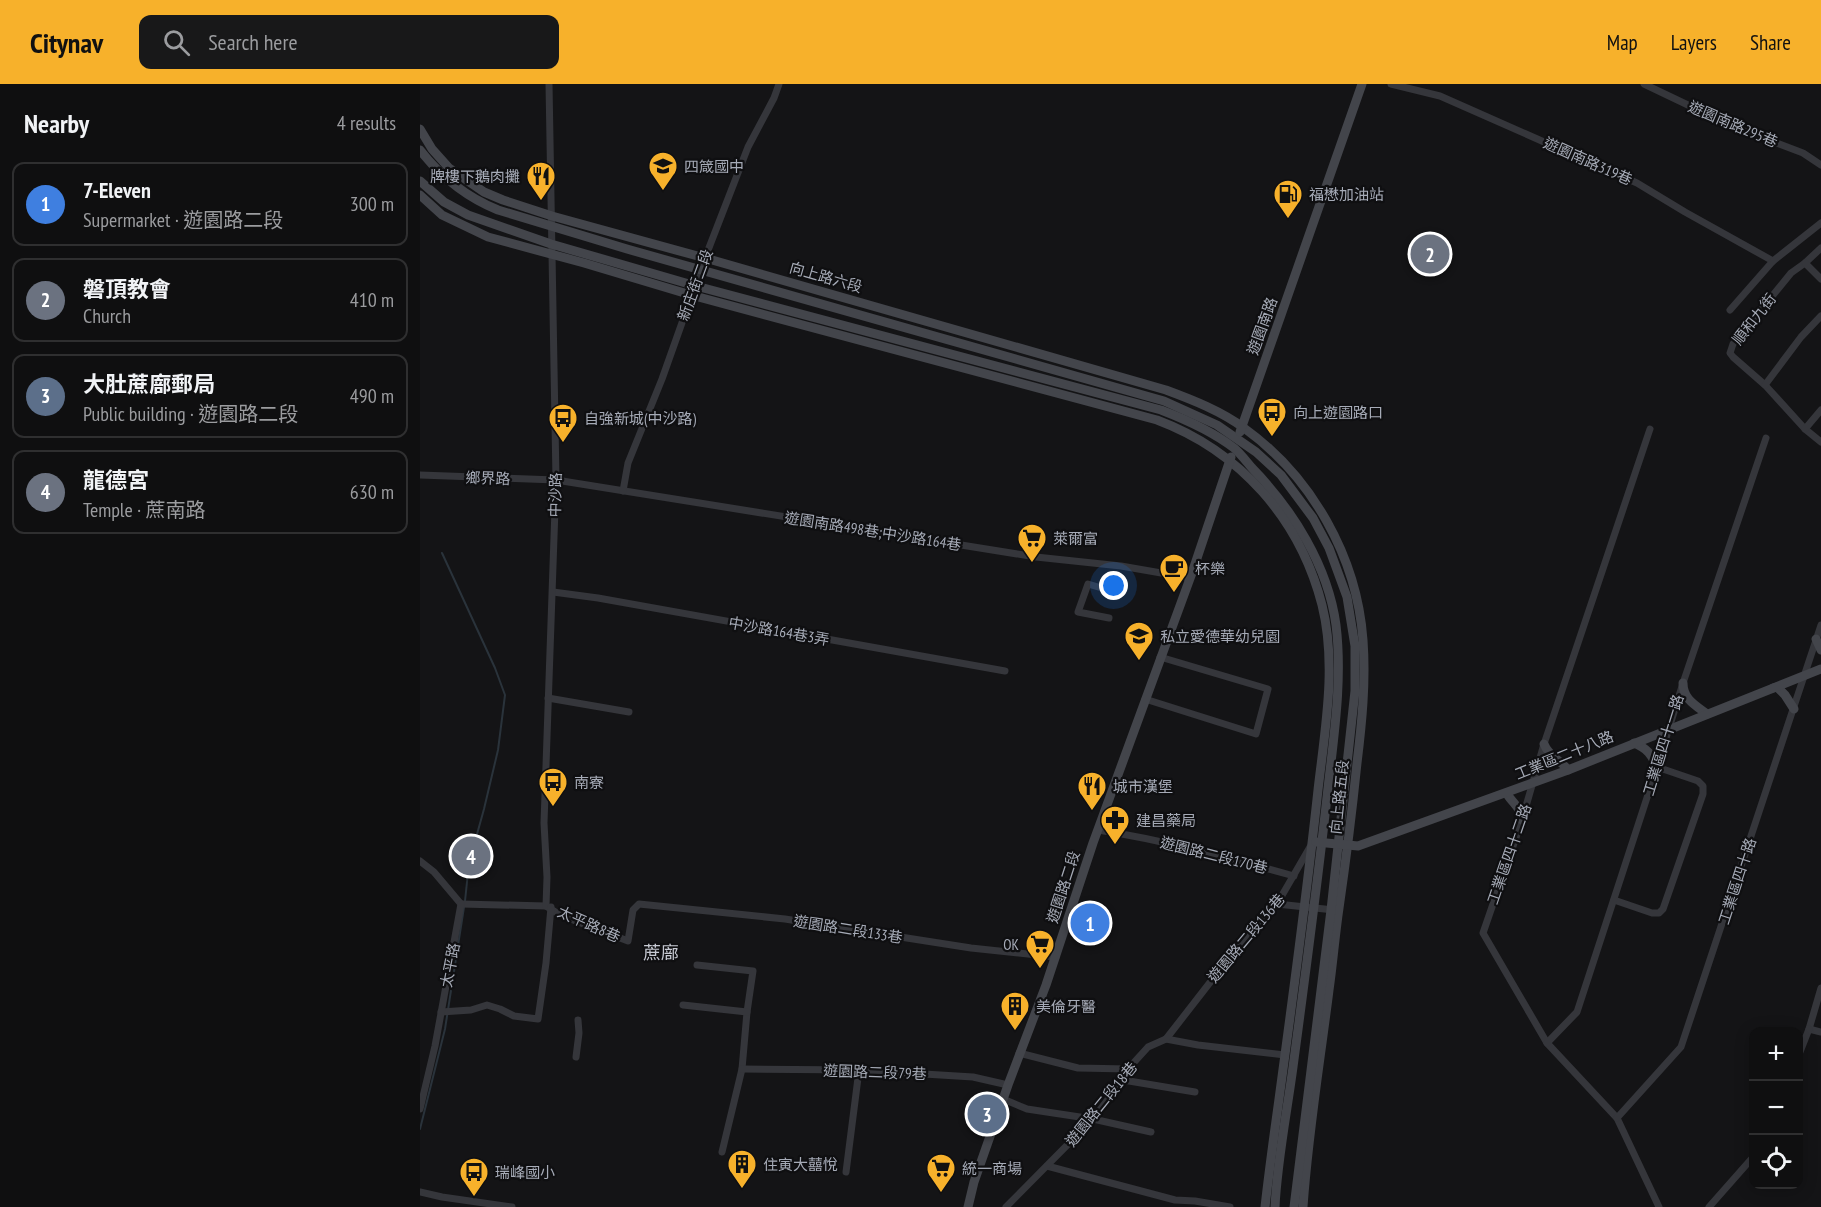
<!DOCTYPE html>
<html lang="en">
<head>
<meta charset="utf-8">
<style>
	body { margin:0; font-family:"PT Sans Narrow","Noto Sans TC",sans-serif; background:#181819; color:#f1f3f6 }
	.controls { position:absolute; right:18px; bottom:18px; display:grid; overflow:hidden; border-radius:12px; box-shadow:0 3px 15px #0003 }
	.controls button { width:54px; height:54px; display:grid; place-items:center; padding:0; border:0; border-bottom:2px solid #2f2f30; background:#0f0f10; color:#f1f3f6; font:30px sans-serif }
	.you { position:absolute; left:694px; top:502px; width:21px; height:21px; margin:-15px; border:4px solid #fff; border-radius:50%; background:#1a73e8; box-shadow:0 0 0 9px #1a73e833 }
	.badge { display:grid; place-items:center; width:39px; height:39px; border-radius:50%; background:#f7b12b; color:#fff; font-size:20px; font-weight:700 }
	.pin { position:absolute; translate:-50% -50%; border:3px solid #fff; box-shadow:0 2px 6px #0006 }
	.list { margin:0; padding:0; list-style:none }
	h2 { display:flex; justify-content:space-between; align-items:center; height:78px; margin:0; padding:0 24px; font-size:26px }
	h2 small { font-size:20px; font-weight:400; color:#9b9c9f }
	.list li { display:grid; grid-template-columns:39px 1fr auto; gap:18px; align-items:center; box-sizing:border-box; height:84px; margin:0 12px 12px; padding:0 12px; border:2px solid #2f2f30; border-radius:12px }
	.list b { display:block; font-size:22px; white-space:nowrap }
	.list p { margin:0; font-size:20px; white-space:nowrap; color:#9b9c9f }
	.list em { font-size:20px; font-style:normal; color:#9b9c9f }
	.icon { flex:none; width:33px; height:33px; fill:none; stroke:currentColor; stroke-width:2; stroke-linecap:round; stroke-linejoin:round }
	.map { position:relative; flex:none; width:1401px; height:1123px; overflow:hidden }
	header { display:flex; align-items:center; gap:36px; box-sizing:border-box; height:84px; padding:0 30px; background:#f7b12b; color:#111 }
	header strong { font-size:28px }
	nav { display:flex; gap:33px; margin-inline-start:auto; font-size:21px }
	.search { width:420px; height:54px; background:#181819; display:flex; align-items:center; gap:15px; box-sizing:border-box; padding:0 21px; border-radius:12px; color:#9b9c9f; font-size:22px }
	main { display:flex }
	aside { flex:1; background:#0f0f10 }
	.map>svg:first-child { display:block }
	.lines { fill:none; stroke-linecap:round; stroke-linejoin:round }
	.stream { stroke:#2a333b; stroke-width:2 }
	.street { stroke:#35363b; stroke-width:7 }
	.secondary { stroke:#43454b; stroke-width:9 }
	.labels { text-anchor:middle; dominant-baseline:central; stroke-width:4.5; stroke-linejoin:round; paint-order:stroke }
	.street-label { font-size:15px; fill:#a6abb7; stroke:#0f0f11 }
	.poi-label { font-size:15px; fill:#a6abb7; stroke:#0f0f11; text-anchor:start }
	.quarter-label { font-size:18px; fill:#c7cad3; stroke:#0f0f11 }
</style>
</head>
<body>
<header>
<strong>Citynav</strong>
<div class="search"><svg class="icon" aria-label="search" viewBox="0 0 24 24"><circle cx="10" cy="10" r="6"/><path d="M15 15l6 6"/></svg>Search here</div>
<nav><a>Map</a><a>Layers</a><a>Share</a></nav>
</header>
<main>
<aside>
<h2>Nearby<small>4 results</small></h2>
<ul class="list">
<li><span class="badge" style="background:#3f7fe0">1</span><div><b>7-Eleven</b><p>Supermarket · 遊園路二段</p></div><em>300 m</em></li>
<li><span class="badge" style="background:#6b7280">2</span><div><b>磐頂教會</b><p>Church</p></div><em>410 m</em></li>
<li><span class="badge" style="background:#5c6f8a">3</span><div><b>大肚蔗廍郵局</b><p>Public building · 遊園路二段</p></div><em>490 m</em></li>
<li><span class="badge" style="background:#6b7280">4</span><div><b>龍德宮</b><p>Temple · 蔗南路</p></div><em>630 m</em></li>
</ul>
</aside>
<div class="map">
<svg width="1401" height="1123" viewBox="0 0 1401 1123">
	<rect width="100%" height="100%" fill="#141416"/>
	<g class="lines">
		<!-- stream -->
		<g class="stream">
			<polyline points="22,469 75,584 85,611 78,666 64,725 49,779 45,817"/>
			<polyline points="0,1045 25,945 44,823"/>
		</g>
		<!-- street -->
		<g class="street">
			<polyline points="971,0 1020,12 1217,99 1265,128 1353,177"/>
			<polyline points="1224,0 1314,43 1383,69 1401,81"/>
			<polyline points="1401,164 1385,179 1371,189 1313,260 1310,269 1313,273 1345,301 1385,345 1401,358"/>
			<polyline points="1385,179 1401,195"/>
			<polyline points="1310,226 1353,177 1401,139"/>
			<polyline points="1345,301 1381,253 1401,232"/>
			<polyline points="1230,345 1124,660 1102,736 1063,849 1127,959 1197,1034 1239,1123"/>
			<polyline points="1385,345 1401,326"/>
			<polyline points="0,391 136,396 616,473 701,482 770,494"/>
			<polyline points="203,407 208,379 242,295 285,174 328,63 354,14 359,0"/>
			<polyline points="133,508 178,514 585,587"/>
			<polyline points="689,534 658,528 668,500 695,508"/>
			<polyline points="128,614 209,628"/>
			<polyline points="725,615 836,650 848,605 740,573"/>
			<path d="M678 746C744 756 809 774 874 792"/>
			<polyline points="0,777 14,788 41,820"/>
			<polyline points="1194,816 1232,829 1239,829 1243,825 1283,710 1283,702 1278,697 1237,683"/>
			<polyline points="41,820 126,822 140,831 208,857 213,826 219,820 365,835 551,864 636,873"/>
			<polyline points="857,820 914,826"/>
			<polyline points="126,822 127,793 124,739 136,396 129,0"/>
			<polyline points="277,881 333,887 327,928 322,985 302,1068"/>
			<polyline points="1401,904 1389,945 1401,948"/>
			<polyline points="263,921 327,928"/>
			<polyline points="21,928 51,926 67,921 80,925 94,932 118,935 126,879 131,823"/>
			<polyline points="746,955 778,961 865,971"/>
			<polyline points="1127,959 1157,928 1237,683 1263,599 1346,354"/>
			<polyline points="599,969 658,984 708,985"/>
			<polyline points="156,973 159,949 158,936"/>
			<polyline points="1378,973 1389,945"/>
			<polyline points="322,985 439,986 553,993 588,1001"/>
			<polyline points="703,996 775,1008"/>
			<polyline points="583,1015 607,1025 673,1035 731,1048"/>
			<polyline points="0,1025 15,962 41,820"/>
			<polyline points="1197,1034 1261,963 1401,541"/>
			<polyline points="627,1082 755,1116 775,1117 810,1123"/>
			<polyline points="426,1088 439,986"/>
			<polyline points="0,1108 22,1113 92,1123"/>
			<polyline points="586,1123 673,1035 703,996 708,985 728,963 746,955 802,883 857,820 890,763"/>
			<polyline points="1289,1123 1334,1072"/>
		</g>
		<!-- secondary -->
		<g class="secondary">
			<path d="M0 45 12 65 29 84 64 108 83 116 132 132 285 174 746 306C773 316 801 327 824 344 892 393 937 473 943 556 946 598 942 638 937 679 932 728 926 776 919 824 915 851 913 878 909 906 900 978 888 1050 883 1123"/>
			<path d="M0 66C21 93 46 113 78 126L207 165 744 317 797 341 836 368 861 391 893 434 909 464 927 513 935 562V607L911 826 874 1123"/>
			<path d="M0 97 24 118 48 131 131 160 276 202 741 326C767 336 792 347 814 364 820 369 826 377 832 384 873 426 908 482 916 541 923 598 913 657 907 713 897 804 885 893 873 983 867 1028 857 1078 855 1123"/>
			<path d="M0 111 22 131 68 153 164 179 271 211 737 336C820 367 880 435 902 521 917 581 905 645 898 706 887 809 873 912 859 1015 854 1051 849 1087 845 1123"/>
			<polyline points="820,348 942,0"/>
			<polyline points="1396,555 1401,566"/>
			<path d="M1263 599C1263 615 1275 621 1287 630"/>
			<polyline points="1353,604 1357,603 1365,611 1374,625"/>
			<path d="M1214 659C1227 664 1232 671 1237 683"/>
			<path d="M1124 660C1129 673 1141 676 1148 686"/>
			<path d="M1087 710C1094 721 1100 722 1102 736"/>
			<polyline points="896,758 938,762 1148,686 1401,585"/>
			<polyline points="548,1123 554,1098 588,1001 626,901 673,759 772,489 811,373"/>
		</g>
	</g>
	<!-- icons -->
	<defs>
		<g id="school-pin" transform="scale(1.5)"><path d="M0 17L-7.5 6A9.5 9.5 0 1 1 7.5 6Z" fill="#f7b12b" stroke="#0f0f11"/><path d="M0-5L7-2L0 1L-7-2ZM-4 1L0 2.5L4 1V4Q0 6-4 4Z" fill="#111"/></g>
		<g id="restaurant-pin" transform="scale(1.5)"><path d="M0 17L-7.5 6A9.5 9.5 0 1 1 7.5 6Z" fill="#f7b12b" stroke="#0f0f11"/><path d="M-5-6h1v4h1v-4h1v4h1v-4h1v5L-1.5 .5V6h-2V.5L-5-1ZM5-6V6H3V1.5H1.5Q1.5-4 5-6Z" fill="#111"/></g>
		<g id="fuel-pin" transform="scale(1.5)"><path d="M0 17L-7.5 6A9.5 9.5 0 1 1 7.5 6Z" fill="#f7b12b" stroke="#0f0f11"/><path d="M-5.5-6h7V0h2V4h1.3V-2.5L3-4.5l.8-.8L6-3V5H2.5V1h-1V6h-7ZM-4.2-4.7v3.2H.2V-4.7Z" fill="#111"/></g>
		<g id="bus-pin" transform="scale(1.5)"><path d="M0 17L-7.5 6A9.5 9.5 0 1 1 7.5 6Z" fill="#f7b12b" stroke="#0f0f11"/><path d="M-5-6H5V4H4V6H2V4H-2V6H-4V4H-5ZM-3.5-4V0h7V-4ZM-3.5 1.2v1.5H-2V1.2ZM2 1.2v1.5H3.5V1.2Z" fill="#111"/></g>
		<g id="supermarket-pin" transform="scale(1.5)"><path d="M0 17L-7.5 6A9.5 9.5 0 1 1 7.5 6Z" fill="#f7b12b" stroke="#0f0f11"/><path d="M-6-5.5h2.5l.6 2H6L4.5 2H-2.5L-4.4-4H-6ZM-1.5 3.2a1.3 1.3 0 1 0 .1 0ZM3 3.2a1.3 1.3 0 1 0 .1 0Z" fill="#111"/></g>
		<g id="cafe-pin" transform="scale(1.5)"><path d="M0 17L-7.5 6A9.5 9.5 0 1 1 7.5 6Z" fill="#f7b12b" stroke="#0f0f11"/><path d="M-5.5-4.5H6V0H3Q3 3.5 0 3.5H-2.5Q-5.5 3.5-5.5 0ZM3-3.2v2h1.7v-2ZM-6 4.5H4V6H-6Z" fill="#111"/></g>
		<g id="pharmacy-pin" transform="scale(1.5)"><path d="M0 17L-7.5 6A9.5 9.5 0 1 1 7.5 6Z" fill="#f7b12b" stroke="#0f0f11"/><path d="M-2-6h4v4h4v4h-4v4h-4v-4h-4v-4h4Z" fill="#111"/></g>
		<g id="building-pin" transform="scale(1.5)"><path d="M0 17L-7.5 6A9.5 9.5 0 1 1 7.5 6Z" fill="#f7b12b" stroke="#0f0f11"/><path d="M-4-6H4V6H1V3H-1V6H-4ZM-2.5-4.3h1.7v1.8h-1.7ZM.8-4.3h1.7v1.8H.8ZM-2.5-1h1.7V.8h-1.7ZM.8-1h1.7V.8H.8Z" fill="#111"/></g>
	</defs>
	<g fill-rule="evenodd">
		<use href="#school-pin" x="243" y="82"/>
		<use href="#restaurant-pin" x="121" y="92"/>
		<use href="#fuel-pin" x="868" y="110"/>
		<use href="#bus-pin" x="852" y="328"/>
		<use href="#bus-pin" x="143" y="334"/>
		<use href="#supermarket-pin" x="612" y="454"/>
		<use href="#cafe-pin" x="754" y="484"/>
		<use href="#school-pin" x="719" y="552"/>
		<use href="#bus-pin" x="133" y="698"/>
		<use href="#restaurant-pin" x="672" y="702"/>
		<use href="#pharmacy-pin" x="695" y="736"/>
		<use href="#supermarket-pin" x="620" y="860"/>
		<use href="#building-pin" x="595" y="922"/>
		<use href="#building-pin" x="322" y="1080"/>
		<use href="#supermarket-pin" x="521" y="1084"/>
		<use href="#bus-pin" x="54" y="1088"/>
	</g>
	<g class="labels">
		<!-- street labels -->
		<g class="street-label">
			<text transform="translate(1313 40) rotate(23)">遊園南路295巷</text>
			<text transform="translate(1168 77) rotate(24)">遊園南路319巷</text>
			<text transform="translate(406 193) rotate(16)">向上路六段</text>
			<text transform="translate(275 201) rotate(-70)">新庄街二段</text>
			<text transform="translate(1334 235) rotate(-52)">順和九街</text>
			<text transform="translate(842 242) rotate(-70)">遊園南路</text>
			<text transform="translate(68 394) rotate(2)">鄉界路</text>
			<text transform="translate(135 411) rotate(-89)">中沙路</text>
			<text transform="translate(453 447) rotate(9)">遊園南路498巷;中沙路164巷</text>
			<text transform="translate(359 547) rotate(10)">中沙路164巷3弄</text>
			<text transform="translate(1243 661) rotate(-73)">工業區四十一路</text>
			<text transform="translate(1144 671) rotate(-22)">工業區二十八路</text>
			<text transform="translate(919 713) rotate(-84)">向上路五段</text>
			<text transform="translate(1089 770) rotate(-71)">工業區四十二路</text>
			<text transform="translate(794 771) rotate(14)">遊園路二段170巷</text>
			<text transform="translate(1317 797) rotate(-72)">工業區四十路</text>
			<text transform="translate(643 803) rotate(-72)">遊園路二段</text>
			<text transform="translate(169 840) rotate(24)">太平路8巷</text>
			<text transform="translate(428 845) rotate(9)">遊園路二段133巷</text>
			<text transform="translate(826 854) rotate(-50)">遊園路二段136巷</text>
			<text transform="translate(30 881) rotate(-79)">太平路</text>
			<text transform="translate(455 988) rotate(2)">遊園路二段79巷</text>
			<text transform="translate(681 1020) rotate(-51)">遊園路二段18巷</text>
		</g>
		<!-- poi labels -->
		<g class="poi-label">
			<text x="264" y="82">四箴國中</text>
			<text x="100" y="92" text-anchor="end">牌樓下鵝肉攤</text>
			<text x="889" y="110">福懋加油站</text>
			<text x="873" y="328">向上遊園路口</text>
			<text x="164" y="334">自強新城(中沙路)</text>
			<text x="633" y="454">萊爾富</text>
			<text x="775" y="484">杯樂</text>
			<text x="740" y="552">私立愛德華幼兒園</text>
			<text x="154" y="698">南寮</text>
			<text x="693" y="702">城市漢堡</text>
			<text x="716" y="736">建昌藥局</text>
			<text x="599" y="860" text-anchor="end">OK</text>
			<text x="616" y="922">美倫牙醫</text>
			<text x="343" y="1080">住寅大囍悅</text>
			<text x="542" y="1084">統一商場</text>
			<text x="75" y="1088">瑞峰國小</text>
		</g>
		<!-- quarter labels -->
		<g class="quarter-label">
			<text x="241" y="868">蔗廍</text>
		</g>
	</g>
</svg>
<div class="controls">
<button>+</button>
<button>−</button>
<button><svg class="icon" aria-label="locate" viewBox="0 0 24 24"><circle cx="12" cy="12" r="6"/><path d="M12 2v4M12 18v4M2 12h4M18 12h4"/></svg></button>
</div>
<div class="you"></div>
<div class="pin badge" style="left:670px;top:839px;background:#3f7fe0">1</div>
<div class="pin badge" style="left:1010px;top:170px;background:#6b7280">2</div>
<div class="pin badge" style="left:567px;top:1030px;background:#5c6f8a">3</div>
<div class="pin badge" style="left:51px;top:772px;background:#6b7280">4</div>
</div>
</main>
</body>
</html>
